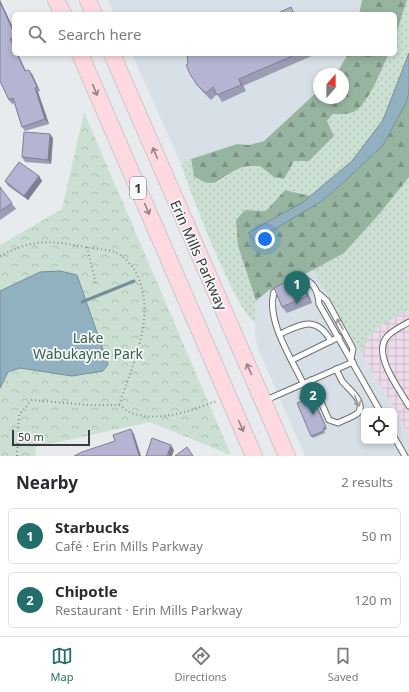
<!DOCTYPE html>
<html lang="en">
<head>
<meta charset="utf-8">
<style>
	body { margin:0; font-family:"Noto Sans",sans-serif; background:#f2f2f3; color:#2b2b33 }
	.controls { position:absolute; right:12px; bottom:12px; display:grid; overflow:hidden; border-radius:6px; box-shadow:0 2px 6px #0003 }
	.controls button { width:36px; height:36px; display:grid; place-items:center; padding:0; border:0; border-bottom:1px solid #e1e1e2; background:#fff; color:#2b2b33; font:20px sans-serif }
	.compass { position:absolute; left:313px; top:68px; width:36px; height:36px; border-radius:50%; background:#fff; box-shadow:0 2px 6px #0003; rotate:21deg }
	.scale { position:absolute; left:12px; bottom:10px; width:78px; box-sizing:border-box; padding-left:4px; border:2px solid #393a3b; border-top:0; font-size:11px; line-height:14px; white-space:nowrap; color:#393a3b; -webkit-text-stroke:3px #f6f8fa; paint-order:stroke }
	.you { position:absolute; left:265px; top:239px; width:14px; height:14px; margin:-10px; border:3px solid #fff; border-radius:50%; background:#1a73e8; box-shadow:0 0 0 6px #1a73e833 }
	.badge { display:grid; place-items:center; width:26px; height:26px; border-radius:50%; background:#236e6c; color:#fff; font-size:13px; font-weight:700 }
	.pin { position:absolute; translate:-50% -33px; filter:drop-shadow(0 1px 2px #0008) }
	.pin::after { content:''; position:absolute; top:21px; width:14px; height:12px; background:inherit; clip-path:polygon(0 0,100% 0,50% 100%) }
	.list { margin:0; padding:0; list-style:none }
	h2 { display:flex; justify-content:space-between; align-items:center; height:52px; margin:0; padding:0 16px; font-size:17px }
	h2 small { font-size:13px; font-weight:400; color:#7c7c81 }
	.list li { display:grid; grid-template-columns:26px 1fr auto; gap:12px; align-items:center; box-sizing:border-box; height:56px; margin:0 8px 8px; padding:0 8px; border:1px solid #e1e1e2; border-radius:6px }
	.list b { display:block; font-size:15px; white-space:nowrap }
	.list p { margin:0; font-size:13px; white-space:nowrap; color:#7c7c81 }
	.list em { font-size:13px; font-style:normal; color:#7c7c81 }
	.icon { flex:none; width:22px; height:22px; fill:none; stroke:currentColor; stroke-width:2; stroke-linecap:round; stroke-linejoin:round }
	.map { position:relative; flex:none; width:409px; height:456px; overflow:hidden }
	.search { position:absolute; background:#fff; box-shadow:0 2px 6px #0003; left:12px; right:12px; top:12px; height:44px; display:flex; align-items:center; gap:10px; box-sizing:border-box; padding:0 14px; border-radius:6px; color:#7c7c81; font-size:15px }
	.sheet { height:180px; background:#fff }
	nav { display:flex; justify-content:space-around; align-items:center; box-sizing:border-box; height:56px; border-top:1px solid #e1e1e2; background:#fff; font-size:11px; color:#7c7c81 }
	nav a { display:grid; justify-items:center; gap:2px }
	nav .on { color:#236e6c }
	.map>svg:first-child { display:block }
	.built { fill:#d7e0e7; fill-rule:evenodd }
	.industrial { fill:url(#industrial-grid) }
	.grass { fill:url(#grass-dots) }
	.forest { fill:url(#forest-firs) }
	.park { fill:url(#park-crowns) }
	.water { fill:#91b1c1; stroke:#778d99 }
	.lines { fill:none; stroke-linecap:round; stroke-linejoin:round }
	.stream { stroke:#778d99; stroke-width:3 }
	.lane-casing { stroke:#6d6f70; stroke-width:7 }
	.primary-casing { stroke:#c8c8c8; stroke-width:18 }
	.path { stroke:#8c8d8f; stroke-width:2; stroke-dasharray:1 3; stroke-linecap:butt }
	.lane { stroke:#fff; stroke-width:5 }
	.primary { stroke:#ffd9e2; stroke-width:16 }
	.wall { fill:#9c9cb5 }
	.shaded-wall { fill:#7f7f94 }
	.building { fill:#b5b5d3; stroke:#7f7f94 }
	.oneway { stroke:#928286 }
	.oneway2 { stroke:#9c9c9d }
	.labels { text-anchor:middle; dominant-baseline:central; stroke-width:3.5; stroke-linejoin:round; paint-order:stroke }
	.shield { fill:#f6f8fa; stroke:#727374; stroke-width:1 }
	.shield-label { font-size:13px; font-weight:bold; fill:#393a3b }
	.street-label { font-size:14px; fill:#393a3b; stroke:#f6f8fa }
	.park-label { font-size:14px; fill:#336346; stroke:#f6f8fa }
</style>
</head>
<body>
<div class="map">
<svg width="409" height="456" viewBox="0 0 409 456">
	<defs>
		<pattern id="industrial-grid" width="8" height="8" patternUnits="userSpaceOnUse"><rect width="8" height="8" fill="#eddaea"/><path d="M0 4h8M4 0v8" fill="none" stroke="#ccbcca"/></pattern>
		<pattern id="grass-dots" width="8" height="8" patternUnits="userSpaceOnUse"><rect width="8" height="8" fill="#cbe0d2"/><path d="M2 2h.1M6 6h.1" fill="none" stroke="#afc1b5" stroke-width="1.8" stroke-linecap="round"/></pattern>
		<pattern id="forest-firs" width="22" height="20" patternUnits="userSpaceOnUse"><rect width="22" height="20" fill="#97b4a0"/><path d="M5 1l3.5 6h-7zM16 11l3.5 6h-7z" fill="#7c9384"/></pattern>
		<pattern id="park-crowns" width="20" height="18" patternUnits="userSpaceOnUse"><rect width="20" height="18" fill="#cbe0d2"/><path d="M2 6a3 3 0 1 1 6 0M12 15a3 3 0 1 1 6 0" fill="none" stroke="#afc1b5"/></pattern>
	</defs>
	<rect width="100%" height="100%" fill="#e8ebed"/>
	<!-- built -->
	<g class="built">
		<polygon points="108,0 362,0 359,14 114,14"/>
		<polygon points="132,54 348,54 336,74 319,74 319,90 264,141 249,145 237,144 191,159 181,164"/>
		<path d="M313 270 409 435V456H305L259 351 255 336V322L256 301 269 290ZM364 411H394V441H364Z"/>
	</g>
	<!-- industrial -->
	<polygon class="industrial" points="409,177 409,435 313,270 344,253"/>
	<!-- grass -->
	<g class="grass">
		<path d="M407 0H409V53L383 120 352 161 310 196 285 190 266 211 245 210 238 246 256 301 255 322C238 317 188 187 181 164L191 159 194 176 219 182 238 168 260 166 274 177 294 161 334 136 327 121 333 114H347L378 79 388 54H395V37Z"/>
		<path d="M409 177V271L406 273 409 278V309C394 319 364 330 364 351L361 353 313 270 344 253 380 213Z"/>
	</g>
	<!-- forest -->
	<g class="forest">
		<polygon points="362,0 407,0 395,37 395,14 359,14"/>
		<path d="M348 54H388C383 68 369 100 358 109 351 115 342 114 333 114L327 121 334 136 309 161H294L284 179 274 177 260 166C253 166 243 166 238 169 219 177 216 192 194 176L191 159 237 144 249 145 264 141 319 90V98H343V74H336Z"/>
		<polygon points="409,93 409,177 380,213 344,253 313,270 269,290 256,301 238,246 236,220 245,210 266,211 285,190 310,196 303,202 322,201 346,180 383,145 405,105"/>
	</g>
	<!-- park -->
	<polygon class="park" points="84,112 231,455 150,422 36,447 35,456 0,456 0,245 62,209"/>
	<!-- water -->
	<g class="water">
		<polygon points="409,53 409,93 405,105 383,145 346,180 322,201 255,241 248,233 303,202 352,161 383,120"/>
		<polygon points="60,271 77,275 108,364 103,371 72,376 20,368 8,372 0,388 0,291 40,272"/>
	</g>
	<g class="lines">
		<!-- stream -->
		<polyline class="stream" points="82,302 134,281"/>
		<!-- lane casing -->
		<g class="lane-casing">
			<g id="lane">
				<path d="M296 282C312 275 318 291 319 304L380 411"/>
				<path d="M281 289 274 292C266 320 291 358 303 383"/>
				<polyline points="318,293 327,301 351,345 353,349 351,359"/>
				<path d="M409 322C401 327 391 331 386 338 373 356 400 390 409 406"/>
				<path d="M280 334C302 324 316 315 331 341"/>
				<polyline points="292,360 339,337"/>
				<path d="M311 380 329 420 338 423C344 420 353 417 358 413 367 402 347 388 342 381 340 377 338 373 336 369"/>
				<polyline points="303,398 316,392"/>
				<polyline points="266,400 353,362"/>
				<polyline points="394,437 405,456"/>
			</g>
		</g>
		<!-- primary casing -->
		<g class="primary-casing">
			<g id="primary">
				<polyline points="56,0 63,14"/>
				<polyline points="88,0 94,14"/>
				<polyline points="80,54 254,456"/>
				<polyline points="112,54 287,456"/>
			</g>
		</g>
		<!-- path -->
		<g class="path">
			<polyline points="87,247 96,284"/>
			<path d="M0 256C33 239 50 240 85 247 94 249 106 249 115 252 124 256 132 265 136 273 158 314 132 365 119 405"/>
			<path d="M119 405C124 408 129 413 135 414 161 422 192 410 217 401"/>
			<polyline points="17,456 19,415 32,400 88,405 119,405"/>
		</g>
		<!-- lane -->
		<use href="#lane" class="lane"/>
		<!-- primary -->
		<use href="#primary" class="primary"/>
	</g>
	<!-- wall -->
	<g class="wall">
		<polygon points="0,0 14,30 14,43 13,44 14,45 14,54 18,54 26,71 32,74 40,91 38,92 49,124 25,131 22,127 14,103 12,104 9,100 0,81"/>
		<polygon points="187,54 314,54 314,55 243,86 246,91 222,102 217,94 211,100 202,91 190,74"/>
		<polygon points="53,138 51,164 25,162 22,157"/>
		<polygon points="39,176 42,181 28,200 8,186 5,181"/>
		<polygon points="0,187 16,209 0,220"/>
		<polygon points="300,279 305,286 312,303 287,313 282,307"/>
		<polygon points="314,399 327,429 324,431 325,433 313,438 311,436"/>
	</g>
	<!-- shaded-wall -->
	<g class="shaded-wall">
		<polygon points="0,0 14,30 14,33 0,2"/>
		<polygon points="17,54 18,54 28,76 25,71"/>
		<polygon points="29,70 32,74 40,91 37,87"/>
		<polygon points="239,79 243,86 246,91 241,85"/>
		<polygon points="35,88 38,92 49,124 45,119"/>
		<polygon points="50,134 53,138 51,164 48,160"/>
		<polygon points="39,176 42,181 28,200 24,196"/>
		<polygon points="300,279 305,286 312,303 307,296"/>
		<polygon points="312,397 314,399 327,429 326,427"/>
		<polygon points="131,429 134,434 141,456 139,456"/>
		<polygon points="171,445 174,450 172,456 167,456"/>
	</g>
	<!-- building -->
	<g class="building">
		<polygon points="0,2 14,33 14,37 10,39 14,47 14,54 17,54 25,71 29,70 37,87 35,88 45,119 22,127 13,98 9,100 0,81"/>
		<polygon points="291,7 294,14 276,14"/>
		<polygon points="187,54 297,54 239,79 241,85 217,95 213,87 206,93 197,85 190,74 186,65 188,64"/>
		<polygon points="24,132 50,134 48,160 22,157"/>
		<polygon points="19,162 39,176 24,196 5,181"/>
		<polygon points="0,187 12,203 0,211"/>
		<polygon points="293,279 300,279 307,296 282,307 274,288"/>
		<polygon points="312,397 326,427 323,428 324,431 311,436 297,403"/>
		<polygon points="131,429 139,456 74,456 82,452 115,441 113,435"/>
		<polygon points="152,438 171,445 167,456 146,456"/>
		<polygon points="187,447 193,456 175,456"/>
	</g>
	<!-- one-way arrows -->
	<defs><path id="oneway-shaft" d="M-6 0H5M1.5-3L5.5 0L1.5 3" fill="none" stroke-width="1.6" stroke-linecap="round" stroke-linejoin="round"/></defs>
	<g class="oneway">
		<use href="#oneway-shaft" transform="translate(95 90) rotate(67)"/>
		<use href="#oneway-shaft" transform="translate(155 153) rotate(-114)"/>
		<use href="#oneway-shaft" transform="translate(147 209) rotate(67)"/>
		<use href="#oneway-shaft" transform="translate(249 369) rotate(-114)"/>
		<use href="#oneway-shaft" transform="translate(241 426) rotate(67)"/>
	</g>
	<g class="oneway2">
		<use href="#oneway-shaft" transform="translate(340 324) rotate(-119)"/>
		<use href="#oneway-shaft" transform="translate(357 401) rotate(66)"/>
	</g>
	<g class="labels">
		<!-- shield labels -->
		<rect class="shield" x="130" y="177" width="16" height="22" rx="3"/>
		<g class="shield-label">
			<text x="138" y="188">1</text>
		</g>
		<!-- street labels -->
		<g class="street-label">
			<text transform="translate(199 255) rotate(66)">Erin Mills Parkway</text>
		</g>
		<!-- park labels -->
		<g class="park-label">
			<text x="88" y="337">Lake<tspan x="88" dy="16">Wabukayne Park</tspan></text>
		</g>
	</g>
</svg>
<div class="controls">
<button><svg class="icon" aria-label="locate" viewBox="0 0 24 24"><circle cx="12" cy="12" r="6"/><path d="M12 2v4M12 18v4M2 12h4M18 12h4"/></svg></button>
</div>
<svg class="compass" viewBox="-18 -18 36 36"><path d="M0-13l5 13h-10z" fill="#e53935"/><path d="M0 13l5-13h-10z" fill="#7c7c81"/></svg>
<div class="scale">50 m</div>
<div class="you"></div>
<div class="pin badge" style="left:297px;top:304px">1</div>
<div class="pin badge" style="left:313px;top:415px">2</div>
<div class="search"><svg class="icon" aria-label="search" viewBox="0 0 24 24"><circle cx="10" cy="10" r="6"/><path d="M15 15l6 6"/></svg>Search here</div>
</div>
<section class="sheet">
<h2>Nearby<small>2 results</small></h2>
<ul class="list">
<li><span class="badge">1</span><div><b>Starbucks</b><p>Café · Erin Mills Parkway</p></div><em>50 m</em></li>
<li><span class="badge">2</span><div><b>Chipotle</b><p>Restaurant · Erin Mills Parkway</p></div><em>120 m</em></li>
</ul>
</section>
<nav>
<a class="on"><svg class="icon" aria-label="map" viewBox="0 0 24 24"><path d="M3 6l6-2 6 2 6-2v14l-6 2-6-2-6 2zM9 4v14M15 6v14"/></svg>Map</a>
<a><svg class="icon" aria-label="directions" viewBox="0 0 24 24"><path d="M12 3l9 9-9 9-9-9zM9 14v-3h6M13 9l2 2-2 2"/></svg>Directions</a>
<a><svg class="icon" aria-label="saved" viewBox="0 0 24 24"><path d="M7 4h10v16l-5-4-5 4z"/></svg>Saved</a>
</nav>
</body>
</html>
